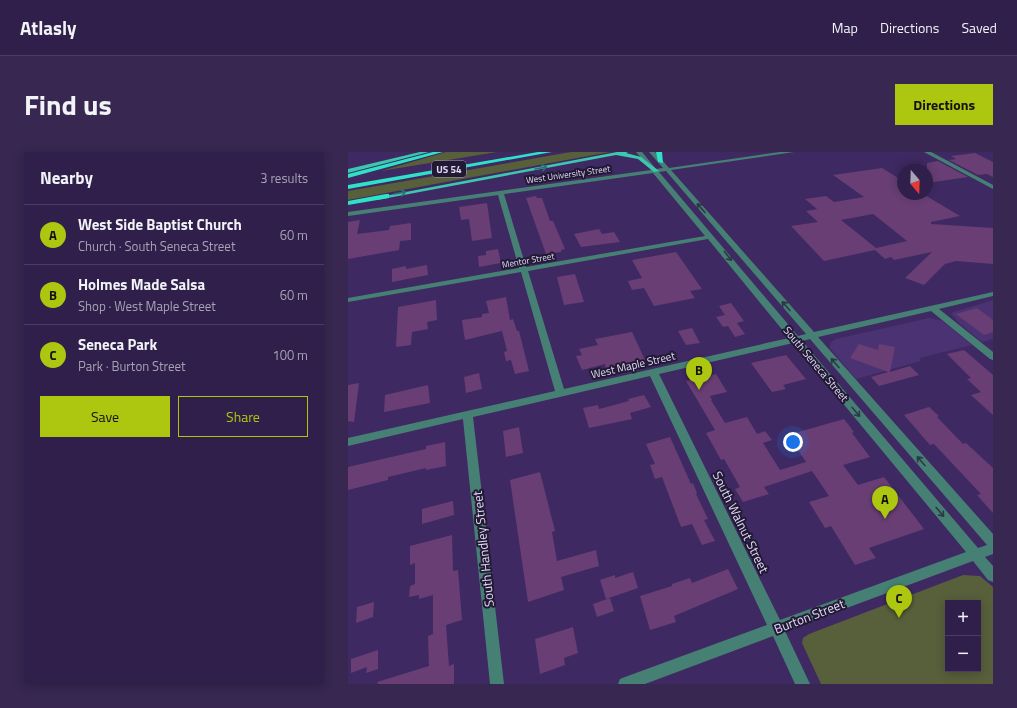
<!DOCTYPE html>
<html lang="en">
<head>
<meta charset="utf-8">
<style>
	body { margin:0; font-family:"Titillium Web",sans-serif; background:#372751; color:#f1f3f6 }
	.controls { position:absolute; right:12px; bottom:12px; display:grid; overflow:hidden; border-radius:0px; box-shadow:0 2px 10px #0003 }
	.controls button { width:36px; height:36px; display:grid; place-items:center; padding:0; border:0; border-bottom:1px solid #4a3d62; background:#2f1f4a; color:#f1f3f6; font:20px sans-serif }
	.compass { position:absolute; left:549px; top:12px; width:36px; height:36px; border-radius:50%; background:#2f1f4a; box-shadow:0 2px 10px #0003; rotate:161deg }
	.you { position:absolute; left:445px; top:290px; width:14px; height:14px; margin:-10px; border:3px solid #fff; border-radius:50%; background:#1a73e8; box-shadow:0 0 0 6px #1a73e833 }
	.badge { display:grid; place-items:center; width:26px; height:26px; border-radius:50%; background:#adc610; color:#111; font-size:13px; font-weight:700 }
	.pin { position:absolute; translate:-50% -33px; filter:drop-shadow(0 1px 2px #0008) }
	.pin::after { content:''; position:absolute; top:21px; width:14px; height:12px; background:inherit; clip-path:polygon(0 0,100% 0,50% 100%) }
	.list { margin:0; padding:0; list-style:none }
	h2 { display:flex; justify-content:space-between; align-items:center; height:52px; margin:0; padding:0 16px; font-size:17px }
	h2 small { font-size:13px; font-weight:400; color:#a7a2b5 }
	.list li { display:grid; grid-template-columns:26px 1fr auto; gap:12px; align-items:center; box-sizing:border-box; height:60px; padding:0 16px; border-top:1px solid #4a3d62 }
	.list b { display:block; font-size:15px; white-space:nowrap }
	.list p { margin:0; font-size:13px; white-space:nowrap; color:#a7a2b5 }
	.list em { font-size:13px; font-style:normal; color:#a7a2b5 }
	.actions { display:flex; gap:8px; padding:12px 16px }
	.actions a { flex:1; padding:9px 0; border:1px solid #adc610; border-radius:0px; text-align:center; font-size:14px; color:#adc610 }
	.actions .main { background:#adc610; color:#111 }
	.map { position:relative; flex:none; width:645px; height:532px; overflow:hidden; border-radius:0px }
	header { display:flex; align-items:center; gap:24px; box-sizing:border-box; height:56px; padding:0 20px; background:#2f1f4a; border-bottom:1px solid #4a3d62 }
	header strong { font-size:19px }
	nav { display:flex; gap:22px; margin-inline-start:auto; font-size:14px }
	.intro { display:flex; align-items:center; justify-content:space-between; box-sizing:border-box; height:96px; padding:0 24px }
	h1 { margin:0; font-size:28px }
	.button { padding:10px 18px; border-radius:0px; background:#adc610; color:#111; font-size:14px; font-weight:700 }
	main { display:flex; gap:24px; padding:0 24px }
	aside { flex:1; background:#2f1f4a; border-radius:0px; box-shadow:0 2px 10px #0003 }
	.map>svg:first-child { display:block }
	.built { fill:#4b3373 }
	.green { fill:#575f3b; fill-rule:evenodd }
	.building { fill:#683e74; fill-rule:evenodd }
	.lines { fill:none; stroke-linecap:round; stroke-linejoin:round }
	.minor { fill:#468074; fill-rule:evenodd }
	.major { fill:#3dc7af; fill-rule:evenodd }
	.highway { fill:#2de2c6; fill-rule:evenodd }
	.oneway { stroke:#307071 }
	.oneway2 { stroke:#2d3846 }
	.labels { text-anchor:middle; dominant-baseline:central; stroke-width:4; stroke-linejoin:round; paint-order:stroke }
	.far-street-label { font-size:9px; fill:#e2d8fb; stroke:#221933 }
	.shield { fill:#221933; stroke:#a89fbf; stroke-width:1 }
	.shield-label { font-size:10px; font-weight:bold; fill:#e2d8fb }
	.street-label { font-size:11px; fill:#e2d8fb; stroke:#221933 }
	.near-street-label { font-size:13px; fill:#e2d8fb; stroke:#221933 }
</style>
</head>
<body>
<header>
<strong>Atlasly</strong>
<nav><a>Map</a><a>Directions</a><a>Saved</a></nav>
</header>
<div class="intro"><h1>Find us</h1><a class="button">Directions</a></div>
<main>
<aside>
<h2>Nearby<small>3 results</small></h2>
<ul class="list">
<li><span class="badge">A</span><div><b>West Side Baptist Church</b><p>Church · South Seneca Street</p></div><em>60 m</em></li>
<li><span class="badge">B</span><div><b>Holmes Made Salsa</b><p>Shop · West Maple Street</p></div><em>60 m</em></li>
<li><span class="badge">C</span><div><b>Seneca Park</b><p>Park · Burton Street</p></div><em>100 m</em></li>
</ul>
<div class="actions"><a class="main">Save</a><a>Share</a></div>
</aside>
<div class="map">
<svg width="645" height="532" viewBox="0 0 645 532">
	<rect width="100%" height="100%" fill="#3f2963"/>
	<!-- built -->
	<g class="built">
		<polygon points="645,148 645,187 634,190 611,171 603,161"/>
		<polygon points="581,166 594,169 624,193 571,206 573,209 508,227 482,196 482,191 488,187"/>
	</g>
	<!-- green -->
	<g class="green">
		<polygon points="98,0 149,0 33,19"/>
		<polygon points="223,0 262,0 0,48 0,39"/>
		<path d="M615 423 632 424 645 435V532H473L454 491 455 486 461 482ZM600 451H630V517H600Z"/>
	</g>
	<!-- building -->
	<g class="building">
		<polygon points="627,1 645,10 645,25 639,22 630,23 601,8 608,7 603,4"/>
		<polygon points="590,9 620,25 579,31 579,11"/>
		<path d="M534 16 555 29V42H575L612 64 583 70V72L645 76V112L608 109 597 112 576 133 557 126 584 100 546 108 543 105 537 107 527 98 476 109 443 74 470 70 458 59 469 57 457 47 478 44 486 50 516 45 485 23ZM525 62 529 65 559 89 528 96 493 68Z"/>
		<polygon points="188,44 189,46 194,46 202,69 205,69 217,97 213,98 213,100 198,102 178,46"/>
		<polygon points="139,51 144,86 124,89 121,67 113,68 111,55"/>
		<polygon points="12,68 9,82 41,78 42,74 63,71 63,88 52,89 51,98 0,107 0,70"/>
		<polygon points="251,77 254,82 266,80 272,90 233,95 226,82"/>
		<polygon points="150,97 153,111 131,115 130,104 138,103 138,99"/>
		<polygon points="328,100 354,137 342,139 347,146 306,154 296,136 284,138 280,129 294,126 284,108"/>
		<polygon points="79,113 80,123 44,130 44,117 58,114 58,117"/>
		<polygon points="227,122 236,150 216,153 209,125"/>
		<polygon points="158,145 162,168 165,167 169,179 171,179 181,219 167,222 163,208 158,209 156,200 159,199 154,179 117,188 115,176 114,168 134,165 134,162 141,161 138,149"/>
		<polygon points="88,148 89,168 79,170 80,177 64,180 63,193 48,195 50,155"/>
		<polygon points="383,151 396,169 389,171 397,182 387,185 380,174 375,175 368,165 377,163 371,154"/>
		<polygon points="629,156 645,168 645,180 636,183 608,162"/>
		<polygon points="344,176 352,191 338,193 330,179"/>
		<polygon points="284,180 297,208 258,217 257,212 234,218 228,204 234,203 231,197 250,193 247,187"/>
		<polygon points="511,192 530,198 531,192 547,195 542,220 562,214 571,223 531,234 523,225 540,220 502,206"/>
		<polygon points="616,198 645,223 645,263 623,243 633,240 619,227 623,226 599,202"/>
		<polygon points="438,203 458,227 435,233 438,237 424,240 403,211"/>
		<polygon points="131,221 134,237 118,241 116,225"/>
		<polygon points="368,222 379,240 362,244 364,248 363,248 377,271 399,265 409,282 417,279 424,288 415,291 432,318 458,310 440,283 496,267 506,280 504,281 522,305 495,313 510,333 536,325 576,377 521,396 528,406 507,413 483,374 477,376 461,350 481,344 464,319 416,335 421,342 395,350 387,337 392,335 376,307 373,308 358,281 367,278 338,229"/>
		<polygon points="11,231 6,270 0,269 0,233"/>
		<polygon points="80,233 82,251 36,260 37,243"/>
		<polygon points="296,243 303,255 282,261 284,267 241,276 235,256 250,253 251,257 281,249 280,247"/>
		<polygon points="581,255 591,264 589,265 615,292 618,291 645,316 645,361 629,343 633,342 586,292 582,293 556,263"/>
		<polygon points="171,275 175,301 158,305 155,279"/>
		<polygon points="322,285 343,332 345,331 349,341 348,342 360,367 356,368 367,389 354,393 344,372 333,375 314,325 307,327 302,313 307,312 298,292"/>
		<polygon points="97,290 98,314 78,318 78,316 40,325 40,328 0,338 0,315 78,297 78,294"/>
		<polygon points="192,320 207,379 204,380 209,409 248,398 251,414 213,425 216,438 180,450 162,328"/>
		<polygon points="105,349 106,363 74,372 74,357"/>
		<polygon points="104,383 105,419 110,418 114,468 98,473 101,514 106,512 106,532 30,532 29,530 81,514 80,484 85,482 85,443 71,447 71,443 61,445 62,434 67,432 67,411 62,413 62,394"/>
		<polygon points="380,417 390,437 326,464 328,470 302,478 292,444 324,434 324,432 342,426 344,431"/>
		<polygon points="285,420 290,436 258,447 252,428 267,423 267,426"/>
		<polygon points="262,446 266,459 249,465 245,452"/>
		<polygon points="26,450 25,465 8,471 9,455"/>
		<polygon points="225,475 230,501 216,506 217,513 192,522 187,487"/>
		<polygon points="30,498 30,517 18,521 19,515 3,521 3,507"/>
	</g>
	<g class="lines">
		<!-- minor -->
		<g class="minor">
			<path d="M288 0H294L308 17 315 16 301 0H307L321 16 432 0H446L323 18 466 180 645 140V144L591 157 645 200V208L642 207 583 159 470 185 645 382V402L637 405 645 414V430L640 428 625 409 437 479 462 532H447L425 484 297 532H270L272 527 277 525 419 473 302 224 125 265 156 532H142L115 267 0 294V286L207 239 173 120 0 150V146L171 116 150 43 0 64V60L303 18ZM318 19 458 182 450 184 311 20ZM305 21 357 84 178 115 156 42ZM360 87 441 186 216 237 180 119ZM462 187 639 393 630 396 454 189ZM445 191 618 400 432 468 311 222Z"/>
			<polygon points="576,0 583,0 645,33 645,37"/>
		</g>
		<!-- major -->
		<g class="major">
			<polygon points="72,0 81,0 0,21 0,17"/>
			<polygon points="269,0 280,0 278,1 293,5 311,19 306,20 290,7 268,3 29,48 26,46"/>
		</g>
		<!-- highway -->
		<g class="highway">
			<polygon points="85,0 95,0 0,26 0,22"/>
			<polygon points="190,0 204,0 0,37 0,33"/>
			<polygon points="308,0 314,0 315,11 310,10"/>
			<polygon points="38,42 41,42 41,46 0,53 0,49"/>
		</g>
	</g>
	<!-- one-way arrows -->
	<defs><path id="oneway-shaft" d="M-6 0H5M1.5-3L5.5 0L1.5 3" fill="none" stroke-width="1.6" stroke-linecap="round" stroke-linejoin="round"/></defs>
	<g class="oneway">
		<use href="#oneway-shaft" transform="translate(193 16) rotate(-10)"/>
		<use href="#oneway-shaft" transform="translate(52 41) rotate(-10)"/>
	</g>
	<g class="oneway2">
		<use href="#oneway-shaft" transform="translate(353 56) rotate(-131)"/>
		<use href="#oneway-shaft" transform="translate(380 104) rotate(51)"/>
		<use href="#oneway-shaft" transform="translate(438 154) rotate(-131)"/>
		<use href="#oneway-shaft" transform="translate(487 211) rotate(-131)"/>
		<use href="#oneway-shaft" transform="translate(508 260) rotate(50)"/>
		<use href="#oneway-shaft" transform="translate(573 309) rotate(-131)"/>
		<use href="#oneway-shaft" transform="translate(592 360) rotate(50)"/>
	</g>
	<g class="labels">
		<!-- far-street labels -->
		<g class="far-street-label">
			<text transform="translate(220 22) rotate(-8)">West University Street</text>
			<text transform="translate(180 108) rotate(-10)">Mentor Street</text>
		</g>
		<!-- shield labels -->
		<rect class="shield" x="84" y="9" width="34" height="16" rx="3"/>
		<g class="shield-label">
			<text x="101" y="17">US 54</text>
		</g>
		<!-- street labels -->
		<g class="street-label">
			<text transform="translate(468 212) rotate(50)">South Seneca Street</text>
			<text transform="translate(285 213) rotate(-13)">West Maple Street</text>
		</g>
		<!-- near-street labels -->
		<g class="near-street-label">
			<text transform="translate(393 370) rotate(64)">South Walnut Street</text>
			<text transform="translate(135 397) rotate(-96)">South Handley Street</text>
			<text transform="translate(461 464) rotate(-21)">Burton Street</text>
		</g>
	</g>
</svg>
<div class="controls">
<button>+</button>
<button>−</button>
</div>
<svg class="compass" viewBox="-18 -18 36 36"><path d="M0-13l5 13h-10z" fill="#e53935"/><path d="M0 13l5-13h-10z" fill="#a7a2b5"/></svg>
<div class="you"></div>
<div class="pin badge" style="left:537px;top:367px">A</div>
<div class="pin badge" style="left:351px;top:238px">B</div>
<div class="pin badge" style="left:551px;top:466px">C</div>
</div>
</main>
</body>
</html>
